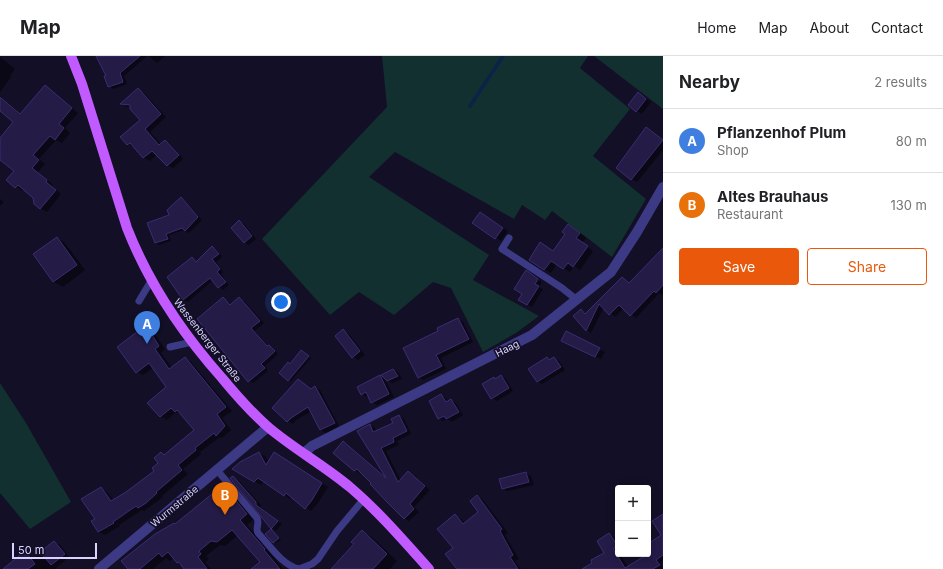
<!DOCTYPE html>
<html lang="en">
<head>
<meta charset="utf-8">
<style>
	body { margin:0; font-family:Inter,sans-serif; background:#f2f2f2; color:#202124 }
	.controls { position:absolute; right:12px; bottom:12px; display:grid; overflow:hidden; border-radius:4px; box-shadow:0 2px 10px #0003 }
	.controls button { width:36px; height:36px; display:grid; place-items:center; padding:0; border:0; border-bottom:1px solid #e0e0e0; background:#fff; color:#202124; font:20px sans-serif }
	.scale { position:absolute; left:12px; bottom:10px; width:85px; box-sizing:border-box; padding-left:4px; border:2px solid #d9d4ff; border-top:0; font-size:11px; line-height:14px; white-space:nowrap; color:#d9d4ff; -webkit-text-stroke:3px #130f26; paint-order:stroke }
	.you { position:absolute; left:281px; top:246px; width:14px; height:14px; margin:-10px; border:3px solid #fff; border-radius:50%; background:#1a73e8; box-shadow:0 0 0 6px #1a73e833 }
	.badge { display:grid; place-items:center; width:26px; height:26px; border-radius:50%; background:#ea580c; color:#fff; font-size:13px; font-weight:700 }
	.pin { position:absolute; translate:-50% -33px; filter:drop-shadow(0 1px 2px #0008) }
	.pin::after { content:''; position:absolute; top:21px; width:14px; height:12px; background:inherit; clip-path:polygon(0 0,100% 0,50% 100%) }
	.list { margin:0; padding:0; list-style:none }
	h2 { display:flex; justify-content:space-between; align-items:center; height:52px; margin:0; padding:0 16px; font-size:17px }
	h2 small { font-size:13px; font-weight:400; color:#757577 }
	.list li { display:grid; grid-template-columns:26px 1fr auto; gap:12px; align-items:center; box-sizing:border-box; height:64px; padding:0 16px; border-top:1px solid #e0e0e0 }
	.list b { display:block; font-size:15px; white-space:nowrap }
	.list p { margin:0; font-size:13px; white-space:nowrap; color:#757577 }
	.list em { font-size:13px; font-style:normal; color:#757577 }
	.actions { display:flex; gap:8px; padding:12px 16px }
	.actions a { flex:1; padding:9px 0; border:1px solid #ea580c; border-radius:4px; text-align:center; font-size:14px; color:#ea580c }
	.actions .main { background:#ea580c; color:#fff }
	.map { position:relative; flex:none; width:663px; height:513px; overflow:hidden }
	header { display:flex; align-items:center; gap:24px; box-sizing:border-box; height:56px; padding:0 20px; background:#fff; border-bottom:1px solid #e0e0e0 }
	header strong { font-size:19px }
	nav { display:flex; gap:22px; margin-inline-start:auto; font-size:14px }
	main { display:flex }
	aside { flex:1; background:#fff }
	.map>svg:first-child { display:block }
	.green { fill:#12302f }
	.shadow { fill:#0007 }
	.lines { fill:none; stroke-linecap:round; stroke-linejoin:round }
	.stream { stroke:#0c2248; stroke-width:3.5 }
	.building { fill:#241b47; stroke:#3b2d73 }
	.service { stroke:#3d3a85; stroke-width:7 }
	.minor { stroke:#3d3a85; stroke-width:10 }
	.primary { stroke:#c25bff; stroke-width:10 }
	.labels { text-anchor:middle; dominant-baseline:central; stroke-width:3.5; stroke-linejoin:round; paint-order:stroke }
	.street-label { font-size:10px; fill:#d9d4ff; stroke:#130f26 }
</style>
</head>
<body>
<header>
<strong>Map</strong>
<nav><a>Home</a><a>Map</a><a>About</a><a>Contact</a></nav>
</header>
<main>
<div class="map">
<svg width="663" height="513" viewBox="0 0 663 513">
	<rect width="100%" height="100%" fill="#130f26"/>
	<!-- green -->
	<g class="green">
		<polygon points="382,0 588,0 580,12 630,53 593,100 646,143 612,201 552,155 545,164 522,149 514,163 395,96 369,121 489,199 473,224 539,260 516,277 483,296 451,232 433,226 394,259 359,236 330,259 262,183 387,51"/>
		<polygon points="594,0 663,0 663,53"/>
		<polygon points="0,327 26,367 71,446 30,473 1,438 0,438"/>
	</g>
	<!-- shadow -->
	<g class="shadow">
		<polygon points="97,0 147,0 124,20 127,28 114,33 109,30 107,20"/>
		<polygon points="149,0 165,0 157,7"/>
		<polygon points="0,1 15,13 10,20 11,21 0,36"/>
		<polygon points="45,30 51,34 78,57 65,72 70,77 62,87 56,84 39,103 45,108 38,116 53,129 52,130 61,138 47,156 40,152 34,141 24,133 22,135 8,124 16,114 0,102 0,84 15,66 0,54 0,40 21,58"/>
		<polygon points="138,34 144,37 166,61 150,76 161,88 165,85 170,88 183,103 173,112 167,109 157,98 150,105 144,102 134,90 133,91 128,88 141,64 131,51 127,51 122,48"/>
		<polygon points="638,37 651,46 642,58 637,55"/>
		<polygon points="646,72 663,84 663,94 637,126 632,123"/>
		<polygon points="0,143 4,146 0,150"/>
		<polygon points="181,143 185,145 202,164 189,177 184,174 169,179 171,185 159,189 156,187 170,160"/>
		<polygon points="480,157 508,175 501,185 474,167"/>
		<polygon points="239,165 244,168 256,183 249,189 244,187"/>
		<polygon points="568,169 586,182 582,187 593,195 580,214 574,210 570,216 557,208 551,217 544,213 554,196 566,178"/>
		<polygon points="57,182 65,187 85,214 63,231 54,226 35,198"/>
		<polygon points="212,191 217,194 222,201 216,206 223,216 221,218 229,229 223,234 219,231 213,224 188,246 184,244 168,221 192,202 197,206"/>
		<polygon points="663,193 663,237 662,239 659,237 636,262 624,252 615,261 604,251 591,277 587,274 574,260 581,254 587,258 622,222 630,227"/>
		<polygon points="530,218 542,226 539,231 543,233 532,251 520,243 523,237"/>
		<polygon points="223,242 232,249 239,243 244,245 264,267 255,275 268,290 273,292 278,298 265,310 268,315 253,327 249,325"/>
		<polygon points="458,263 463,266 473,286 441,302 446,313 423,324 418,321 440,275"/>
		<polygon points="146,271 152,274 165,293 161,297 172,312 185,302 191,306 232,355 222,362 231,374 222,382 220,381 200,396 201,398 183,413 188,418 162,440 163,441 144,455 142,454 119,469 120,470 105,479 99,476 96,463 101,432 107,436 113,444 127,436 156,415 165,400 195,375 182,359 176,356 167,364 160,360 168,331 153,312 143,319 137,316"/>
		<polygon points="343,274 349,278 365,299 358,304 353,301"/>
		<polygon points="568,287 599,293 605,296 601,303"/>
		<polygon points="304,297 311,302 291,325 289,324 291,309"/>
		<polygon points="547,302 550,304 554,302 559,305 565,314 542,328 537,325"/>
		<polygon points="393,314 398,316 402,323 393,327 386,324"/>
		<polygon points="380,320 385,323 394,341 377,349 372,346 369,340 367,341 362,338"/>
		<polygon points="501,320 506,323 513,335 497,345 492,342 494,322 496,323"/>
		<polygon points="298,324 311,333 315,331 320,334 339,370 326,377 321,374 312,355 296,364 293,368 288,365"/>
		<polygon points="441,339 446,342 449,346 451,344 456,347 463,359 452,366 447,363 443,365 439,362"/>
		<polygon points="399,360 404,363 411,378 397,385 399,389 386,395 401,425 409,416 414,419 430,434 414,451 419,456 409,465 404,462 362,416 360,417 355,414 344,386 349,389 387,422 370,369 375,372 377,376 394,367"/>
		<polygon points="259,397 265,400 269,407 281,401 328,431 318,447 311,455 292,441 290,443 264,425 261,429 234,413 241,407"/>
		<polygon points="526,417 531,420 534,429 508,435 503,433"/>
		<polygon points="233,421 238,424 261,449 261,452 282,468 276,475 272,472 232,422"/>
		<polygon points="223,430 231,434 254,463 247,469 273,498 272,499 283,513 253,513 261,506 238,479 225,490 220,489 206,500 209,503 205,506 211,513 186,513 174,502 170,505 166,502 153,513 129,513 176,469"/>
		<polygon points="477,440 483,444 508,477 505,479 519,503 515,505 521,513 458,513 454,492 455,459 461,463 465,467 479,456"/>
		<polygon points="663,459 663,505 661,507 663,513 639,513 644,501 642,498 648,498 648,490 662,480"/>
		<polygon points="271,474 281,484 276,487 274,486"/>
		<polygon points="362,475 373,482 397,505 390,513 333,513 355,488"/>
		<polygon points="609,478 616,482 618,486 618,498 620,498 629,513 584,513 605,497"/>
		<polygon points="54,486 60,489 69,501 55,513 4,513 25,496 30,499 33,503"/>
	</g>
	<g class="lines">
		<!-- stream -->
		<polyline class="stream" points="470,50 503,0"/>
	</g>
	<!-- building -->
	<g class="building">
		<polygon points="96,0 140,0 120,17 123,26 108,31 104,20 106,20"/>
		<polygon points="45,29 72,52 59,68 64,72 55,84 50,80 33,99 39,104 32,112 47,124 46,126 56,134 40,153 34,148 33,142 18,129 15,132 6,124 14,115 0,104 0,82 13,66 0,55 0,41 20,58"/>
		<polygon points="138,32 161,58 145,73 159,89 165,84 179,99 167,110 152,95 143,102 130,87 127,89 120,81 140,64 130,53 130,49 120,48"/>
		<polygon points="638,36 646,43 636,56 628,49"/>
		<polygon points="646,71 663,84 631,124 616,112"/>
		<polygon points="181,141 198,161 185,175 182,172 166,178 168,183 155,187 147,167 169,159 167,154"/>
		<polygon points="480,156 503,172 495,183 472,167"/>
		<polygon points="239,164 252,180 244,187 231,172"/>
		<polygon points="568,168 580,177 576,182 588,190 573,211 568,207 563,213 551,205 544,214 529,204 540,186 553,195 565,178 562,176"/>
		<polygon points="57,181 77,209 53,226 33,198"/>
		<polygon points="212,190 219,198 212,203 220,213 217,216 226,226 218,232 210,222 183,244 167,221 192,201 196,206"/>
		<polygon points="663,192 663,229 656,237 654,235 630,260 619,249 609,259 599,248 586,275 573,260 581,253 585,258 622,221 629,227"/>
		<polygon points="526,214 538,223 535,228 539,230 527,249 518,244 522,238 514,233"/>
		<polygon points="223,241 230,249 239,241 260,265 251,272 267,290 269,289 275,295 261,308 265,312 248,326 197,263"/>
		<polygon points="458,262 469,283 436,299 442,310 418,322 403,292 438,275 437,272"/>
		<polygon points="146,269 159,290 155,293 169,313 185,301 226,351 217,358 225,370 216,380 214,377 195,392 196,394 178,409 182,414 156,436 157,437 146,447 138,452 136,450 113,466 114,467 98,476 91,465 95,463 81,443 101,431 111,445 126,436 154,415 152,412 158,407 154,402 161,396 164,399 194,374 177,354 175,356 171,352 160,361 147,347 166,331 149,307 136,317 117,291"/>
		<polygon points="343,273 360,295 352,302 335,280"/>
		<polygon points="566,275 600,292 595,301 561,285"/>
		<polygon points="301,294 309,300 288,325 279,317 288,306 290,308"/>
		<polygon points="547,301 549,304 554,301 561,311 537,326 528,313"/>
		<polygon points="393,313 398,320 387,325 381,319"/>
		<polygon points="380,319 389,338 371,347 366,336 361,339 357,331"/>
		<polygon points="501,319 509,332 491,343 482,328 494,321 495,323"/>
		<polygon points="298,323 311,333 315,330 335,367 320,374 308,351 291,362 287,366 272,352"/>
		<polygon points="441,338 446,346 451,343 459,356 446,363 444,360 438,363 429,345"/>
		<polygon points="399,359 407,375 393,382 394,386 381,392 398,426 408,415 425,430 410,448 414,453 404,463 387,446 370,428 371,427 357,413 354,415 333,397 343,385 386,422 357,375 370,368 373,376 393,367 391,363"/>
		<polygon points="259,396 266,409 274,396 322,427 312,444 305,453 286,437 284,440 258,422 254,426 232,413 240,406"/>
		<polygon points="526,416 529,426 502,433 499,423"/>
		<polygon points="233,420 256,446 256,449 278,465 271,473 230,422"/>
		<polygon points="223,429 247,458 240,464 265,493 264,494 280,513 251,513 260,506 232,474 217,486 211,485 199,495 201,498 198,501 207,513 184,513 179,506 177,507 168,496 162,501 159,497 140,513 128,513 121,505 155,478 174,467 175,468"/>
		<polygon points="477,439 502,473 500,475 513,499 510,501 518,513 457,513 445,498 453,492 437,473 455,458 463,468 478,456 470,445"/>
		<polygon points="663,458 663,499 656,504 660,509 653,513 582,513 592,507 591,504 604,497 597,485 609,477 618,490 613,493 625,512 648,498 648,488 661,479 652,465"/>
		<polygon points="271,473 279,482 273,487 265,478"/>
		<polygon points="362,474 387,498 373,513 331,513 354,488 351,486"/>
		<polygon points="54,485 65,498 51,509 40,496"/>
		<polygon points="25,495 35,508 28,513 3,513"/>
	</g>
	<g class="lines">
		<!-- service -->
		<g class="service">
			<polyline points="509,182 502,193 562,232 577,244"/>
			<polyline points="139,245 151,225"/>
			<polyline points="170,291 192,286"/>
			<path d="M217 414 257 462C260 468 255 472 258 477 270 490 282 509 299 513"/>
			<polyline points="299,513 312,508 318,503 337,475 363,444"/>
		</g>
		<!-- minor -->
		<g class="minor">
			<polyline points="304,397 312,390 532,279 611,216 637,176 663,131"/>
			<polyline points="99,513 268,371"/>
		</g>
		<!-- primary -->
		<path class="primary" d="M71 0 82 28 127 172C149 228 182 277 222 322 236 339 251 356 268 371 294 393 325 410 351 432 379 456 404 485 429 513"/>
	</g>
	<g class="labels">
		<!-- street labels -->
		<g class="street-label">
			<text transform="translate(208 284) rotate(52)">Wassenberger Straße</text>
			<text transform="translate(507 292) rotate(-27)">Haag</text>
			<text transform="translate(174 450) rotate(-40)">Wurmstraße</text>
		</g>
	</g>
</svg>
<div class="controls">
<button>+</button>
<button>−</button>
</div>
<div class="scale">50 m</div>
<div class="you"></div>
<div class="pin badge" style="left:147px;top:288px;background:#3f7fe0">A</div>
<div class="pin badge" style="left:225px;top:459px;background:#e8710a">B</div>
</div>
<aside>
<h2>Nearby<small>2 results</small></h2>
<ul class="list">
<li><span class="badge" style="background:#3f7fe0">A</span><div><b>Pflanzenhof Plum</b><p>Shop</p></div><em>80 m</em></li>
<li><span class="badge" style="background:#e8710a">B</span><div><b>Altes Brauhaus</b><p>Restaurant</p></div><em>130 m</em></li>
</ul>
<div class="actions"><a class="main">Save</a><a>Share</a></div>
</aside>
</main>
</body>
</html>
